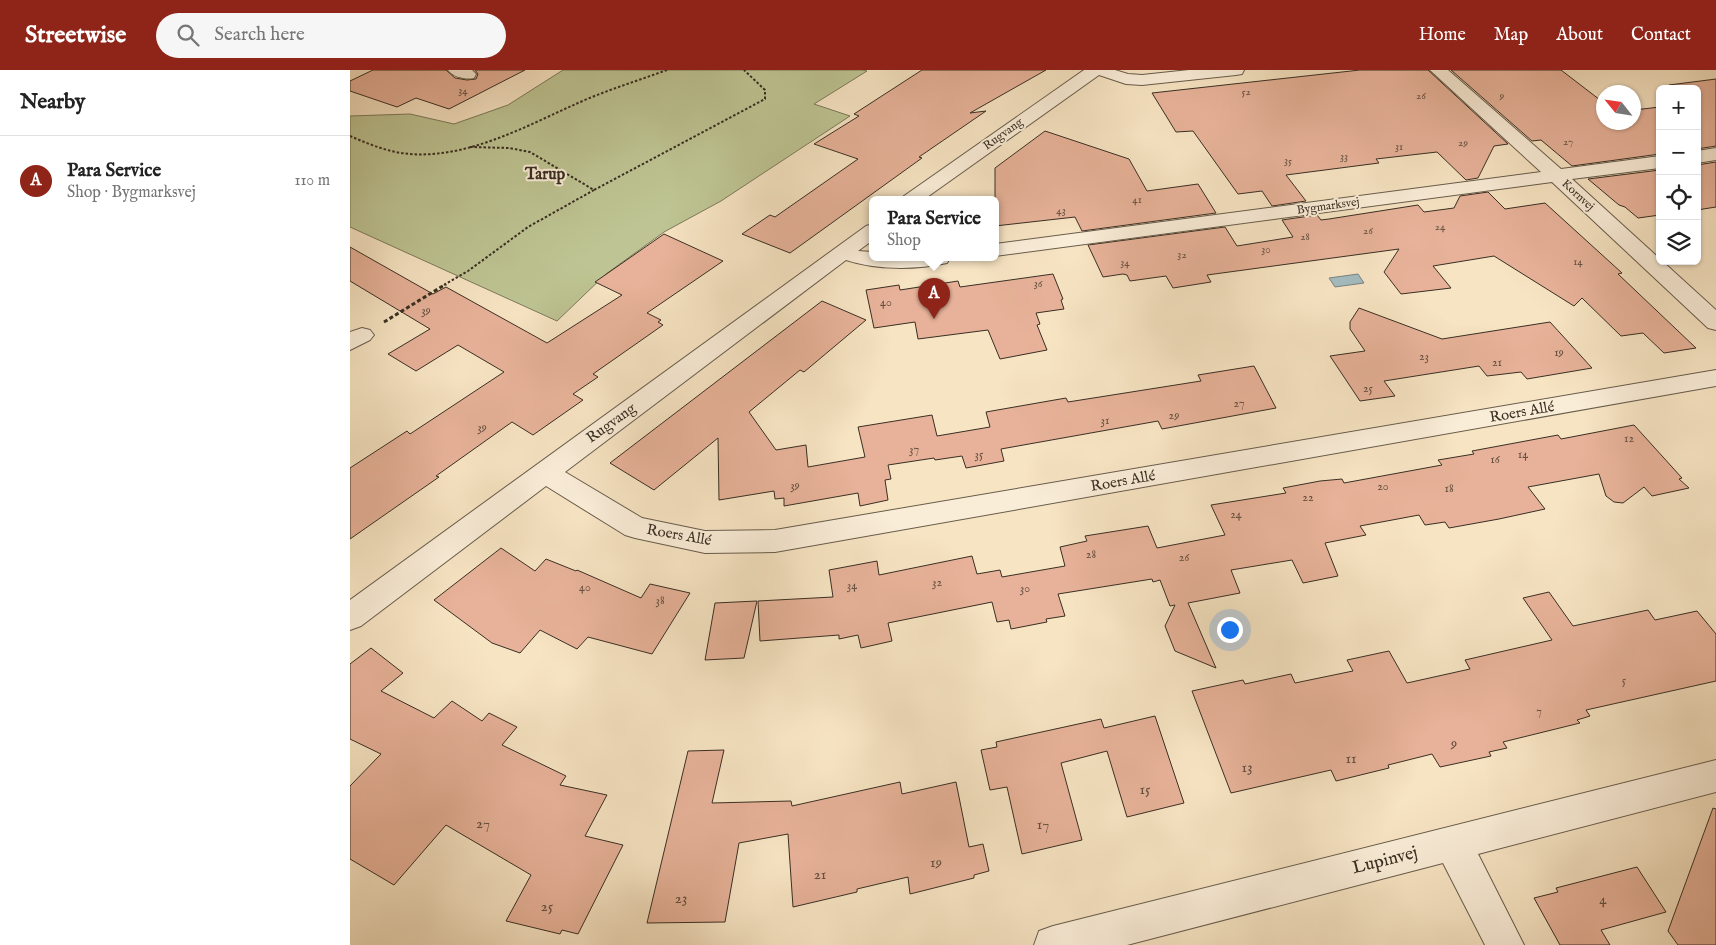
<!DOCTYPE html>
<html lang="en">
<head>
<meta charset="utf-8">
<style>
	body { margin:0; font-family:"IM FELL English",serif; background:#f6f6f6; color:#222 }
	.controls { position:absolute; right:15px; top:15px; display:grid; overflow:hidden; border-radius:8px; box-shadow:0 1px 4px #0004 }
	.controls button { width:45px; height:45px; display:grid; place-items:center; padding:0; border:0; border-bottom:1px solid #e0e0e0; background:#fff; color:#222; font:25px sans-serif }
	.compass { position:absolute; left:1246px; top:15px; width:45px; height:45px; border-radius:50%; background:#fff; box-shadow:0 1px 4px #0004; rotate:300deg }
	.you { position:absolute; left:879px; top:559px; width:18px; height:18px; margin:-12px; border:4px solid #fff; border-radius:50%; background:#1a73e8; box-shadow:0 0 0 8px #1a73e833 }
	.badge { display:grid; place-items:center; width:32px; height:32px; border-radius:50%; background:#8f2418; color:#fff; font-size:16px; font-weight:700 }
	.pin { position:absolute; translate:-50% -41px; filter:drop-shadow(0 1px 2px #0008) }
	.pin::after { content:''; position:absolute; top:26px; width:18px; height:15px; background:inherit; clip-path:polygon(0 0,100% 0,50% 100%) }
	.popup { position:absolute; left:519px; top:126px; width:130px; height:65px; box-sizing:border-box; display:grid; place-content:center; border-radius:8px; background:#fff; filter:drop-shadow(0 1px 4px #0005); font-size:16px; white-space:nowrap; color:#767676 }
	.popup b { font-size:19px; color:#222 }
	.popup::after { content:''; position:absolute; left:50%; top:100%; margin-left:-10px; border:10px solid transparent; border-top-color:#fff }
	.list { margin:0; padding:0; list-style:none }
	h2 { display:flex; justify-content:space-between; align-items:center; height:65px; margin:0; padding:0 20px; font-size:21px }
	h2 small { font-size:16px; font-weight:400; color:#767676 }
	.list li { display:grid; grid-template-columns:32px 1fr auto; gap:15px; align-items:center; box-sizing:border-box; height:90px; padding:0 20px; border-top:1px solid #e0e0e0 }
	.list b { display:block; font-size:19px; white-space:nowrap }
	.list p { margin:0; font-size:16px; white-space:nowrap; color:#767676 }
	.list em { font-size:16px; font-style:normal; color:#767676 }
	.icon { flex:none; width:28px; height:28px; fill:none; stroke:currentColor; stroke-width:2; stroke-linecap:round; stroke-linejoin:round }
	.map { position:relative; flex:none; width:1366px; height:875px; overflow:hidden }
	header { display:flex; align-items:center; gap:30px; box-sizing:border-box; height:70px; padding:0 25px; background:#8f2418; color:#fff }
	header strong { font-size:24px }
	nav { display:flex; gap:28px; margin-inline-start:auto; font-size:18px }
	.search { width:350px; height:45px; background:#f6f6f6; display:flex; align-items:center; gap:12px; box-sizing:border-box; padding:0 18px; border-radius:28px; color:#767676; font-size:19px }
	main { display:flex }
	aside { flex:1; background:#fff }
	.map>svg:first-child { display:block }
	.green { fill:#bec493; stroke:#7c7a5b }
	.water { fill:#a3bbbf; stroke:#798381 }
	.building { fill:#e7b299; stroke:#392f23 }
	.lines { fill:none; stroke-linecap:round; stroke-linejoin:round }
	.minor-casing { stroke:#685c4b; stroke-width:2 }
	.path-far1 { stroke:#392f23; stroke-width:2; stroke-dasharray:2.5 2; stroke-linecap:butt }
	.path { stroke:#392f23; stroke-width:3; stroke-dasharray:4 2.5; stroke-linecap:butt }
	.minor { fill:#faedd8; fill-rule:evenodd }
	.labels { text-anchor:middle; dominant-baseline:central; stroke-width:4; stroke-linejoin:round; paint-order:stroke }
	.far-number-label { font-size:11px; fill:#645040 }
	.far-street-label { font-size:12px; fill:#392f23; stroke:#faedd8 }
	.number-label { font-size:12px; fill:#645040 }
	.street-label { font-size:15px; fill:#392f23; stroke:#faedd8 }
	.near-number-label { font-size:15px; fill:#645040 }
	.far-district-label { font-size:16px; font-weight:bold; fill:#392f23; stroke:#faedd8 }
	.near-street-label { font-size:18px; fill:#392f23; stroke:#faedd8 }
</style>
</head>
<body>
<header>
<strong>Streetwise</strong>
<div class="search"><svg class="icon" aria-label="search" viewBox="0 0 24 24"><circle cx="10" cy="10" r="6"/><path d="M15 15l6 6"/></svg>Search here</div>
<nav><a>Home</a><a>Map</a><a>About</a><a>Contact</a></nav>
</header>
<main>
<aside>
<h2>Nearby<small></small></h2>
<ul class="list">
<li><span class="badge">A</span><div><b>Para Service</b><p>Shop · Bygmarksvej</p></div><em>110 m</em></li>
</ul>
</aside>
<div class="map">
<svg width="1366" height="875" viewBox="0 0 1366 875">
	<rect width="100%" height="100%" fill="#f7e4c3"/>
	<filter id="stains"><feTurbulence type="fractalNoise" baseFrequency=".004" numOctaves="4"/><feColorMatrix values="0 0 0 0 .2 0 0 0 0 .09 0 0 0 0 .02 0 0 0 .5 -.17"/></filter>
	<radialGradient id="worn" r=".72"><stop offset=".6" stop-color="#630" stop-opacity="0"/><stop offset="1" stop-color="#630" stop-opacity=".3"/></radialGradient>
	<!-- green -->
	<polygon class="green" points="213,0 512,0 517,1 464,34 500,46 371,131 314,162 256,204 207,251 0,157 0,46 60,44 104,54 158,35"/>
	<!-- water -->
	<polygon class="water" points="1008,204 1014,213 985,217 979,208"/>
	<!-- building -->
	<g class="building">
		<polygon points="23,0 96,0 105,8 117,10 126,9 128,4 125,0 175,0 99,39 66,28 47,37 0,21 0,11"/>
		<polygon points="572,0 696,0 620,43 636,41 569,87 572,88 440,183 392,164 420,145 425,147 508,89 464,74 509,46 504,44"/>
		<polygon points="1010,0 1078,0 1158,74 1144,76 1128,108 1116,110 1087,82 1026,89 1029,93 936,105 956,131 922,136 912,121 888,124 843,61 826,62 802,23"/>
		<polygon points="1101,0 1211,0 1254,33 1254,52 1284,52 1284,40 1310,37 1310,84 1222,96 1191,70 1182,71"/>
		<polygon points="1366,9 1366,76 1347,79 1347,19 1324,19 1319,15"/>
		<polygon points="695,61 779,89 797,121 848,114 866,143 732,161 725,147 645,156 645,98"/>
		<polygon points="1366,92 1366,137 1347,140 1347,95"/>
		<polygon points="1310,100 1310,145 1288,148 1275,137 1269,135 1238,109"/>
		<polygon points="1138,122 1155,139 1195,133 1272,203 1268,204 1346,278 1314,283 1293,263 1271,266 1232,228 1224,236 1144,186 1083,196 1101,218 1051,224 1034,202 1049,179 857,205 861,212 823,218 816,206 780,211 777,205 773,204 753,207 738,175 875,157 887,176 943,167 932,150 967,145 971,150 979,149 1068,135 1074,142 1104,138 1110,126"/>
		<polygon points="314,164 373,191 297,243 311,250 308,252 313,255 243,304 248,307 223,324 233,330 183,365 162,352 86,406 89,407 0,469 0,398 57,361 60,364 154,302 108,275 66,301 38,284 80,259 0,211 0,177 83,224 96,217 197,273 272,225 245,212"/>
		<polygon points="703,204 713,229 711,230 714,239 686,243 690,254 687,255 697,280 650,289 638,260 568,269 565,252 524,258 516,220 549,215 550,220 608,211 610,217"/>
		<polygon points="472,231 516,250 454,302 450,300 399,342 426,380 456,375 458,397 515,387 508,357 582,345 587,366 640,357 636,342 716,328 718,332 851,311 848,305 904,296 926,338 812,359 808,351 651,379 654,391 616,398 612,386 585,390 584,388 538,395 541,409 535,410 538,430 510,436 508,423 434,436 434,428 425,429 424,421 369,430 368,368 304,420 260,393"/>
		<polygon points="1009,238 1092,269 1200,252 1242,298 1177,309 1171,302 1137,306 1129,296 1034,311 1045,326 1010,331 980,286 1015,281 1000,259 1000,252"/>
		<polygon points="1284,355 1332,408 1329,409 1339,418 1302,426 1294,417 1273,433 1264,432 1256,426 1249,404 1178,417 1195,439 1149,449 1099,458 1095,452 1075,455 1069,445 1010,456 1016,465 975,473 988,506 953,513 942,490 881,500 890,523 838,533 866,598 825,581 815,556 825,535 820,536 810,510 803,512 802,509 708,524 715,546 696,549 697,552 661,559 659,550 647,552 642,532 538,553 542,571 511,578 508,565 489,569 489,565 410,571 408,531 483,527 479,500 527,491 529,505 622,486 627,504 650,500 652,507 715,496 710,477 737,471 735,466 798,456 807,478 875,465 861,435 936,423 933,418 970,411 992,409 994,413 1092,395 1088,390 1124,384 1122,381 1208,365 1211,369"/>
		<polygon points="151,478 185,501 196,489 226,501 227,500 291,528 300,514 340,523 302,584 238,567 227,579 190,560 170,583 142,573 84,530"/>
		<polygon points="1199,522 1223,556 1298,540 1305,550 1347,541 1366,564 1366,611 1236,640 1240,646 1227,650 1230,653 1153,672 1157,678 1139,682 1141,686 1090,697 1082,684 1038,695 1039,698 986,711 981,700 881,723 842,621 893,610 895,614 941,604 945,613 1003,601 997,590 1039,581 1057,613 1120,599 1115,590 1202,570 1173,528"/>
		<polygon points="407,531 394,588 355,590 365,533"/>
		<polygon points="21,578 53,603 31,621 84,648 102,631 132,651 139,643 167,657 152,675 216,706 210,715 257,725 235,766 273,775 228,864 212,860 210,864 156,851 181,805 96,755 44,815 0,789 0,716 31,684 0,669 0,594"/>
		<polygon points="805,646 834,733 777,747 757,681 711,693 732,770 672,784 657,717 640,720 631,680 647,677 646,672 751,649 754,658"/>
		<polygon points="374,680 362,733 441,731 442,736 550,712 552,724 606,712 619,777 633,774 639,801 624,805 624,808 560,824 558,807 507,819 507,822 443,837 438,764 389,773 375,852 297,853 338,681"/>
		<polygon points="1363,738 1366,739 1366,875 1328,875 1318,861"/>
		<polygon points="1287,797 1316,842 1251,860 1260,875 1210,875 1184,828 1208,822 1206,818"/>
	</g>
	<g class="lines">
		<!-- minor casing -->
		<g class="minor-casing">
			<g id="minor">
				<path d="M98 0H122L126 4 124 8C116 10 103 7 98 0Z"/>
				<polygon points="734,0 765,0 778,4 792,5 839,0 894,0 892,4 886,5 792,15 776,14 749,5 573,130 551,130 554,126"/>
				<polygon points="1080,0 1098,0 1211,99 1310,86 1310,98 1222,109 1366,240 1366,260 1358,258 1202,112 645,186 645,174 1191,102"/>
				<polygon points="1366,78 1366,90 1347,93 1347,81"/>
				<path d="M523 154V170L508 181 523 182V188H600L597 193C565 200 527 200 496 190L215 402 292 448 355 461 425 460 1366 300V316L425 482 355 483 285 468 275 465 196 416 11 556 0 560V530L516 156Z"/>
				<polygon points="12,258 20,260 24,265 20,270 0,280 0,262"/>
				<polygon points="1366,690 1366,722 1128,784 1174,875 1135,875 1093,793 777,875 684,875 689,861 703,856"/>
			</g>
		</g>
		<!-- path-far1 -->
		<g class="path-far1">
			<path d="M0 66C16 73 33 80 51 83 112 92 174 57 228 33 257 20 287 11 317 0"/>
			<polyline points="120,77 159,78 180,82 244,120 415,29 415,20 394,0"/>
			<polyline points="94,215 118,201 178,157 244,120"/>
		</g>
		<!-- path -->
		<polyline class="path" points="34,252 96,214"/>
		<!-- minor -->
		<use href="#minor" class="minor"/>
	</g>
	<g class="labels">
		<!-- far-number labels -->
		<g class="far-number-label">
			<text x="113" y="21">34</text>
			<text x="896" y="22">52</text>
			<text x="1071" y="26">26</text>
			<text x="1152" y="26">9</text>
			<text x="1218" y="72">27</text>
			<text x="1113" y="73">29</text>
			<text x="1049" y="77">31</text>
			<text x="994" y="87">33</text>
			<text x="938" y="91">35</text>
			<text x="787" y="130">41</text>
			<text x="711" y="141">43</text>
			<text x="1090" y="157">24</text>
			<text x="1018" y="161">26</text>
			<text x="955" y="167">28</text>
			<text x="916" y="180">30</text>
			<text x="832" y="185">32</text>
			<text x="1228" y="192">14</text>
			<text x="775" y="193">34</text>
			<text x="688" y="214">36</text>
		</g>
		<!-- far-street labels -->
		<g class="far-street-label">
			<text transform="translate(653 64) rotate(-36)">Rugvang</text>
			<text transform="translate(1228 125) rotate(43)">Kornvej</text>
			<text transform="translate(978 136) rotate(-8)">Bygmarksvej</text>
		</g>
		<!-- number labels -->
		<g class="number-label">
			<text x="536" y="232">40</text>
			<text x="76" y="240">39</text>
			<text x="1209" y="282">19</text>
			<text x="1074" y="286">23</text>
			<text x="1147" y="292">21</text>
			<text x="1018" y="318">25</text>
			<text x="889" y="333">27</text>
			<text x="824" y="345">29</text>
			<text x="755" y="350">31</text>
			<text x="132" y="357">39</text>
			<text x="1279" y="368">12</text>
			<text x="564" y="379">37</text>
			<text x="629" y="384">35</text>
			<text x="1173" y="384">14</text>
			<text x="1145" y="389">16</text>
			<text x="445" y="415">39</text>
			<text x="1033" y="416">20</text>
			<text x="1099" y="418">18</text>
			<text x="958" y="427">22</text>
			<text x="886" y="444">24</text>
			<text x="741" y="484">28</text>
			<text x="834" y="487">26</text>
			<text x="587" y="512">32</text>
			<text x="502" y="515">34</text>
			<text x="235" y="517">40</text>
			<text x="675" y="518">30</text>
			<text x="310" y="530">38</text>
			<text x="1274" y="610">5</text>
			<text x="1189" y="641">7</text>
		</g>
		<!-- street labels -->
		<g class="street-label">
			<text transform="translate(1172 342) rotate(-10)">Roers Allé</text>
			<text transform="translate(261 353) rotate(-36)">Rugvang</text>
			<text transform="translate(773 411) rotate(-10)">Roers Allé</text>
			<text transform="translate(329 465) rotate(10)">Roers Allé</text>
		</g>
		<!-- near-number labels -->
		<g class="near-number-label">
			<text x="1104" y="673">9</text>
			<text x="1001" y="688">11</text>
			<text x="897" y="697">13</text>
			<text x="795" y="719">15</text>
			<text x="133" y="753">27</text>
			<text x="693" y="754">17</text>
			<text x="586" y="792">19</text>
			<text x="470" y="804">21</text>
			<text x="331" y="828">23</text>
			<text x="1253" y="829">4</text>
			<text x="197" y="836">25</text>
		</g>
		<!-- far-district labels -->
		<g class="far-district-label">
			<text x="195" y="105">Tarup</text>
		</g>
		<!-- near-street labels -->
		<g class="near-street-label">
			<text transform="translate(1035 791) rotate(-14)">Lupinvej</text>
		</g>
	</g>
	<rect width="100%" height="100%" filter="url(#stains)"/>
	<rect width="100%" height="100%" fill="url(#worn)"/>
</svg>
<div class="controls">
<button>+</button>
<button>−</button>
<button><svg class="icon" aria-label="locate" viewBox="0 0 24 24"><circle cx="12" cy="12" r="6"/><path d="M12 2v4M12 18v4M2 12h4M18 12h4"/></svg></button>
<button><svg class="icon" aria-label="layers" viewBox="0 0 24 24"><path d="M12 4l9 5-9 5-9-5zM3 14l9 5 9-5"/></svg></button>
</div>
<svg class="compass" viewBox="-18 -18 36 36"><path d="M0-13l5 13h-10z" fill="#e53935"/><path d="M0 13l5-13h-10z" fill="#767676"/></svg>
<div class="you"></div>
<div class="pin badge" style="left:584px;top:249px">A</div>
<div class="popup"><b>Para Service</b>Shop</div>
</div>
</main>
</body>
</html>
